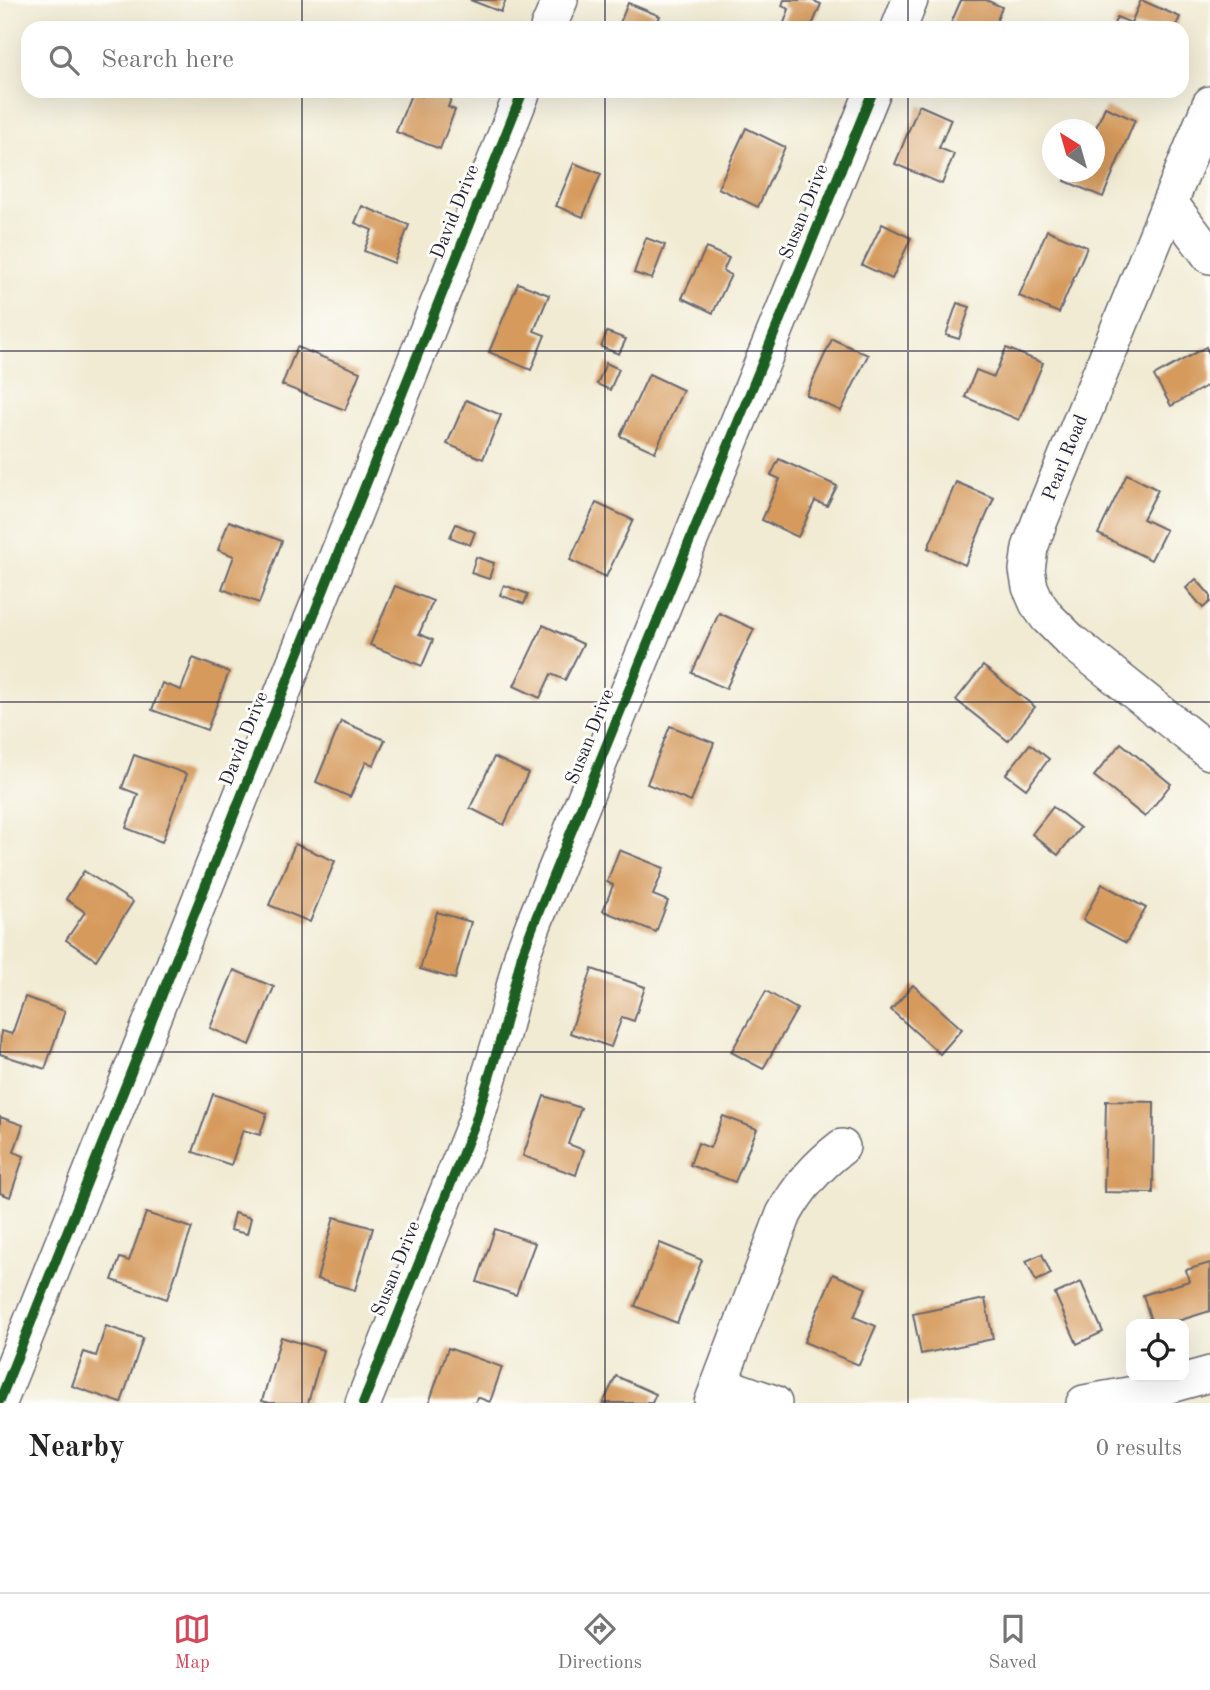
<!DOCTYPE html>
<html lang="en">
<head>
<meta charset="utf-8">
<style>
	body { margin:0; font-family:"Old Standard TT",serif; background:#f2f2f2; color:#222 }
	.controls { position:absolute; right:21px; bottom:21px; display:grid; overflow:hidden; border-radius:14px; box-shadow:0 7px 28px #0002 }
	.controls button { width:63px; height:63px; display:grid; place-items:center; padding:0; border:0; border-bottom:2px solid #e0e0e0; background:#fff; color:#222; font:35px sans-serif }
	.compass { position:absolute; left:1042px; top:119px; width:63px; height:63px; border-radius:50%; background:#fff; box-shadow:0 7px 28px #0002; rotate:323deg }
	.list { margin:0; padding:0; list-style:none }
	h2 { display:flex; justify-content:space-between; align-items:center; height:91px; margin:0; padding:0 28px; font-size:30px }
	h2 small { font-size:23px; font-weight:400; color:#767676 }
	.icon { flex:none; width:38px; height:38px; fill:none; stroke:currentColor; stroke-width:2; stroke-linecap:round; stroke-linejoin:round }
	.map { position:relative; flex:none; width:1210px; height:1403px; overflow:hidden }
	.search { position:absolute; background:#fff; box-shadow:0 7px 28px #0002; left:21px; right:21px; top:21px; height:77px; display:flex; align-items:center; gap:18px; box-sizing:border-box; padding:0 24px; border-radius:21px; color:#767676; font-size:26px }
	.sheet { height:189px; background:#fff }
	nav { display:flex; justify-content:space-around; align-items:center; box-sizing:border-box; height:98px; border-top:2px solid #e0e0e0; background:#fff; font-size:19px; color:#767676 }
	nav a { display:grid; justify-items:center; gap:4px }
	nav .on { color:#d1495b }
	.map>svg:first-child { display:block }
	.building { fill:#d59a5c }
	.lines { fill:none; stroke-linecap:round; stroke-linejoin:round }
	.street-casing { stroke:#6a6870; stroke-width:38 }
	.street { stroke:#fff; stroke-width:35 }
	.cycleway-casing { stroke:#fdfcf7; stroke-width:15 }
	.cycleway { stroke:#1b5e20; stroke-width:10 }
	.grid { fill:none; stroke:#22223b; stroke-width:2; stroke-opacity:0.55 }
	.labels { text-anchor:middle; dominant-baseline:central; stroke-width:6; stroke-linejoin:round; paint-order:stroke }
	.street-label { font-size:19px; fill:#22223b; stroke:#fdfcf7 }
</style>
</head>
<body>
<div class="map">
<svg width="1210" height="1403" viewBox="0 0 1210 1403">
	<rect width="100%" height="100%" fill="#fdfcf7"/>
	<filter id="ink" filterUnits="userSpaceOnUse"><feTurbulence type="fractalNoise" baseFrequency=".0143" numOctaves="2"/><feDisplacementMap in="SourceGraphic" scale="14" xChannelSelector="R" yChannelSelector="G"/><feConvolveMatrix kernelMatrix="1 2 1 2 8 2 1 2 1" color-interpolation-filters="sRGB"/></filter>
	<filter id="wash" filterUnits="userSpaceOnUse"><feTurbulence type="fractalNoise" baseFrequency=".00686" numOctaves="4" result="noise"/><feDisplacementMap in="SourceGraphic" scale="28" xChannelSelector="R" yChannelSelector="G"/><feGaussianBlur stdDeviation="1.57" result="paint"/><feColorMatrix in="noise" values="0 0 0 0 0 0 0 0 0 0 0 0 0 0 0 0 0 1.4 0 .05"/><feComposite in="paint" operator="in"/></filter>
	<g filter="url(#wash)">
		<rect width="100%" height="100%" fill="#f1ebd3"/>
		<g id="blocks">
			<!-- building -->
			<g class="building">
				<polygon points="470,0 506,0 501,12"/>
				<polygon points="784,0 811,0 821,4 811,28 790,28 791,26 784,23 789,9 782,6"/>
				<polygon points="961,0 986,0 1002,7 994,28 949,28"/>
				<polygon points="1141,0 1180,17 1175,28 1112,28 1117,17 1131,23"/>
				<polygon points="628,3 660,16 655,28 618,28"/>
				<polygon points="424,91 454,91 448,107 455,110 440,149 396,132 412,92 422,96"/>
				<polygon points="919,105 951,119 939,148 954,154 942,184 895,164"/>
				<polygon points="1105,107 1135,120 1103,197 1065,181 1069,172 1094,172 1094,132"/>
				<polygon points="746,128 785,147 758,207 718,188"/>
				<polygon points="574,163 601,174 583,217 556,206"/>
				<polygon points="362,206 409,225 394,263 364,251 372,230 355,223"/>
				<polygon points="882,224 911,238 892,279 862,265"/>
				<polygon points="1047,230 1087,247 1059,313 1019,296"/>
				<polygon points="646,238 665,245 652,279 634,273"/>
				<polygon points="706,248 729,258 723,271 731,275 713,313 682,298"/>
				<polygon points="518,283 549,295 534,331 545,335 531,370 489,352"/>
				<polygon points="957,303 970,307 959,339 946,335"/>
				<polygon points="607,332 626,339 619,354 601,347"/>
				<polygon points="832,339 868,355 841,411 806,395"/>
				<polygon points="297,347 360,372 345,410 282,385"/>
				<polygon points="1206,347 1210,355 1210,384 1171,406 1154,376"/>
				<polygon points="1006,348 1043,363 1019,420 965,397 976,370 994,377"/>
				<polygon points="606,363 619,369 610,390 597,384"/>
				<polygon points="649,374 683,390 655,452 620,436"/>
				<polygon points="466,400 501,415 483,459 447,444"/>
				<polygon points="779,459 837,486 827,506 815,501 798,537 762,520 780,479 771,475"/>
				<polygon points="1127,474 1158,490 1143,519 1166,530 1151,560 1098,534"/>
				<polygon points="956,482 994,498 965,565 928,548"/>
				<polygon points="596,503 633,520 606,577 570,560"/>
				<polygon points="229,521 282,541 259,603 222,589 234,556 218,550"/>
				<polygon points="456,524 475,532 470,545 450,537"/>
				<polygon points="476,557 494,563 489,579 471,573"/>
				<polygon points="1196,579 1210,595 1210,602 1203,608 1186,588"/>
				<polygon points="504,585 528,594 524,604 500,595"/>
				<polygon points="395,586 433,601 419,634 433,640 422,666 370,645"/>
				<polygon points="719,613 754,629 726,689 692,673"/>
				<polygon points="543,625 583,644 565,680 551,674 540,698 514,686"/>
				<polygon points="193,658 229,672 207,730 152,710 162,683 181,690"/>
				<polygon points="983,666 1035,707 1008,741 956,700"/>
				<polygon points="341,721 385,740 374,765 366,762 350,797 316,782"/>
				<polygon points="670,726 714,743 691,802 647,784"/>
				<polygon points="1121,743 1171,784 1145,817 1094,776"/>
				<polygon points="1030,744 1049,759 1026,789 1006,774"/>
				<polygon points="134,755 187,774 162,842 126,828 138,794 122,788"/>
				<polygon points="494,757 528,773 504,825 470,808"/>
				<polygon points="1053,807 1080,828 1058,855 1032,834"/>
				<polygon points="295,844 335,861 310,922 269,905"/>
				<polygon points="619,850 664,868 653,895 668,901 656,932 603,911 613,885 607,882"/>
				<polygon points="84,871 133,902 96,960 66,940 85,912 66,899"/>
				<polygon points="1102,884 1146,908 1126,943 1083,920"/>
				<polygon points="437,912 471,922 455,979 420,969"/>
				<polygon points="592,969 645,987 634,1021 622,1017 611,1047 570,1033"/>
				<polygon points="234,970 274,987 250,1045 210,1028"/>
				<polygon points="913,985 962,1029 940,1054 891,1010"/>
				<polygon points="766,991 797,1009 763,1069 731,1052"/>
				<polygon points="25,997 65,1011 45,1069 0,1054 1,1031 12,1034"/>
				<polygon points="213,1094 267,1113 260,1135 243,1130 231,1165 193,1152"/>
				<polygon points="544,1096 581,1108 568,1144 584,1150 576,1175 523,1156"/>
				<polygon points="1106,1101 1154,1102 1153,1193 1104,1192"/>
				<polygon points="723,1116 757,1129 735,1182 690,1165 698,1143 710,1148"/>
				<polygon points="0,1117 23,1125 14,1152 24,1156 10,1197 0,1193"/>
				<polygon points="146,1213 192,1228 167,1299 112,1280 120,1258 129,1261"/>
				<polygon points="234,1213 251,1218 247,1234 230,1230"/>
				<polygon points="334,1217 373,1228 355,1290 317,1279"/>
				<polygon points="495,1229 535,1243 516,1295 477,1282"/>
				<polygon points="660,1243 702,1260 677,1323 635,1306"/>
				<polygon points="1042,1254 1051,1274 1036,1281 1026,1261"/>
				<polygon points="1210,1263 1210,1311 1168,1324 1152,1324 1143,1295 1189,1281 1186,1270"/>
				<polygon points="833,1274 866,1288 854,1317 876,1326 859,1365 804,1342"/>
				<polygon points="1081,1282 1103,1332 1077,1344 1055,1294"/>
				<polygon points="985,1299 993,1339 921,1354 913,1314"/>
				<polygon points="106,1326 143,1338 121,1403 72,1386 84,1352 96,1356"/>
				<polygon points="281,1337 323,1350 308,1403 270,1403 262,1401"/>
				<polygon points="448,1348 502,1367 490,1402 477,1397 475,1403 429,1403"/>
				<polygon points="616,1376 656,1394 652,1403 603,1403"/>
			</g>
		</g>
	</g>
	<g filter="url(#ink)">
		<use href="#blocks" fill-opacity="0" stroke="#6a6870" stroke-width="2"/>
		<g class="lines">
			<!-- street casing -->
			<g class="street-casing">
				<g id="street">
					<polyline points="548,28 560,0"/>
					<polyline points="899,28 910,0"/>
					<polyline points="1210,104 1039,523 1030,548 1027,570 1030,587 1037,603 1047,617 1071,641 1210,752"/>
					<polyline points="1170,203 1210,256"/>
					<polyline points="720,1384 774,1403"/>
					<polyline points="0,1400 523,91"/>
					<polyline points="363,1403 475,1123 502,1035 522,955 534,923 873,91"/>
					<path d="M712 1403 784 1214C799 1186 817 1166 842 1147"/>
					<polyline points="1084,1403 1145,1392 1210,1374"/>
				</g>
			</g>
			<!-- street -->
			<use href="#street" class="street"/>
			<!-- cycleway casing -->
			<g class="cycleway-casing">
				<g id="cycleway">
					<polyline points="0,1400 523,91"/>
					<polyline points="363,1403 475,1123 502,1035 522,955 534,923 873,91"/>
				</g>
			</g>
			<!-- cycleway -->
			<use href="#cycleway" class="cycleway"/>
		</g>
	</g>
	<!-- grid -->
	<path class="grid" d="M302 0V28M605 0V28M908 0V28M302 91V1403M605 91V1403M908 91V1403M0 351H1210M0 702H1210M0 1052H1210"/>
	<g class="labels">
		<!-- street labels -->
		<g class="street-label">
			<text transform="translate(456 212) rotate(-68)">David Drive</text>
			<text transform="translate(805 212) rotate(-68)">Susan Drive</text>
			<text transform="translate(1066 458) rotate(-68)">Pearl Road</text>
			<text transform="translate(591 737) rotate(-68)">Susan Drive</text>
			<text transform="translate(245 739) rotate(-68)">David Drive</text>
			<text transform="translate(397 1269) rotate(-68)">Susan Drive</text>
		</g>
	</g>
</svg>
<div class="controls">
<button><svg class="icon" aria-label="locate" viewBox="0 0 24 24"><circle cx="12" cy="12" r="6"/><path d="M12 2v4M12 18v4M2 12h4M18 12h4"/></svg></button>
</div>
<svg class="compass" viewBox="-18 -18 36 36"><path d="M0-13l5 13h-10z" fill="#e53935"/><path d="M0 13l5-13h-10z" fill="#767676"/></svg>
<div class="search"><svg class="icon" aria-label="search" viewBox="0 0 24 24"><circle cx="10" cy="10" r="6"/><path d="M15 15l6 6"/></svg>Search here</div>
</div>
<section class="sheet">
<h2>Nearby<small>0 results</small></h2>
<ul class="list">
</ul>
</section>
<nav>
<a class="on"><svg class="icon" aria-label="map" viewBox="0 0 24 24"><path d="M3 6l6-2 6 2 6-2v14l-6 2-6-2-6 2zM9 4v14M15 6v14"/></svg>Map</a>
<a><svg class="icon" aria-label="directions" viewBox="0 0 24 24"><path d="M12 3l9 9-9 9-9-9zM9 14v-3h6M13 9l2 2-2 2"/></svg>Directions</a>
<a><svg class="icon" aria-label="saved" viewBox="0 0 24 24"><path d="M7 4h10v16l-5-4-5 4z"/></svg>Saved</a>
</nav>
</body>
</html>
